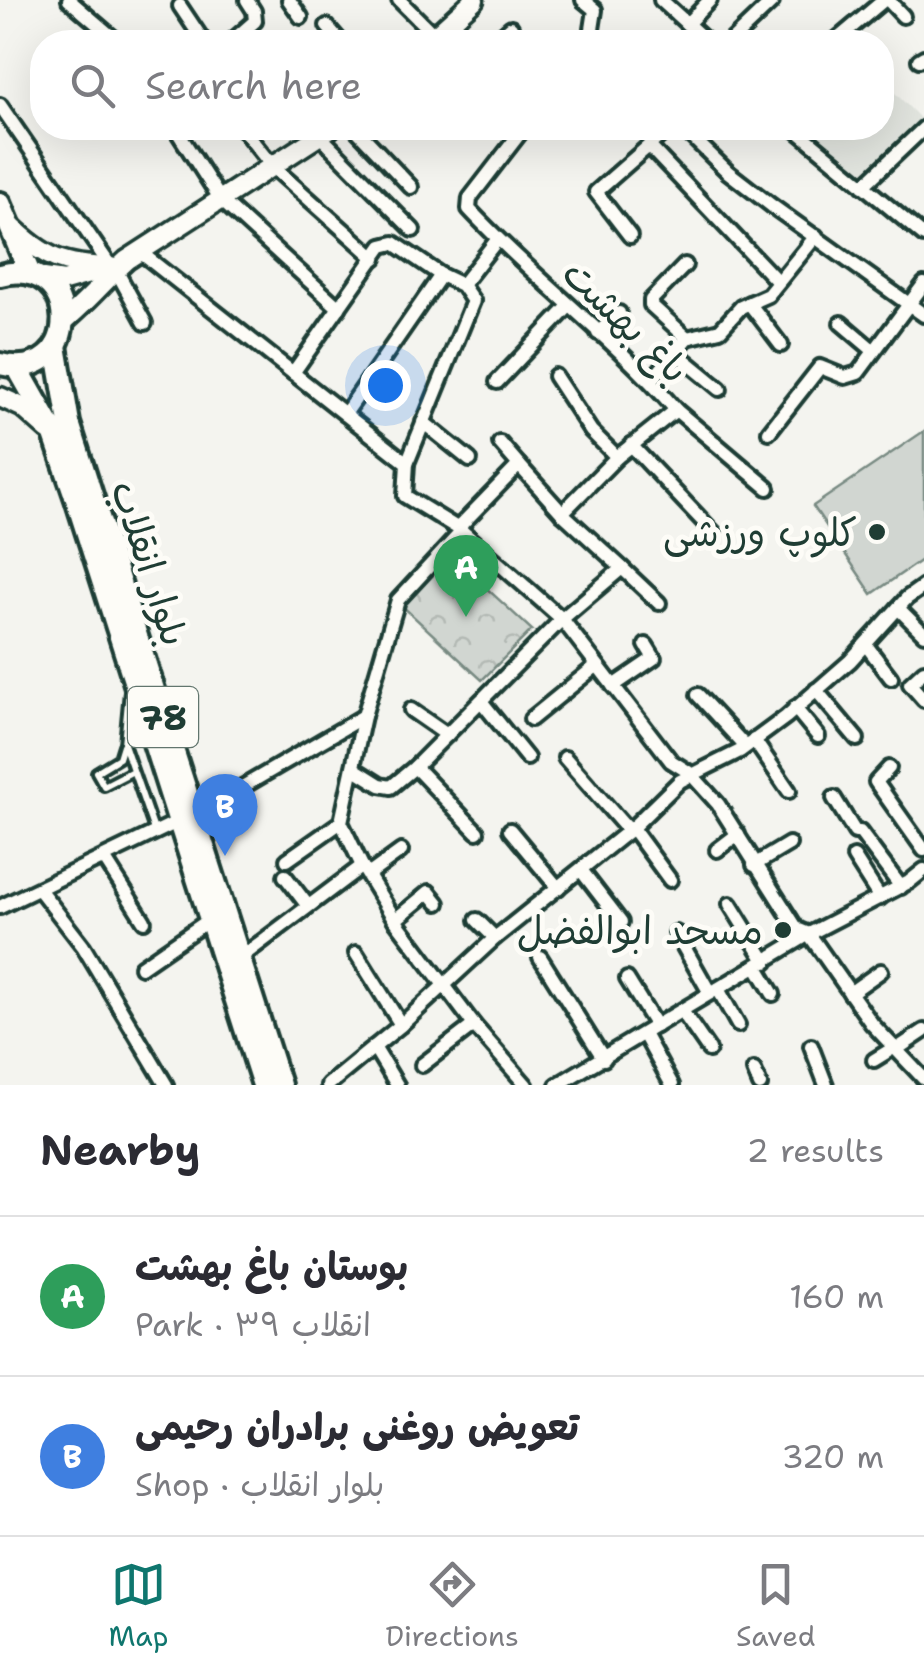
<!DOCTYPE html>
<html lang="en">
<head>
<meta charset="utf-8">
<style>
	body { margin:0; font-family:"Shantell Sans","Playpen Sans Arabic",sans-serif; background:#f2f2f3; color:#2b2b33 }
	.you { position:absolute; left:385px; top:385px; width:35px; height:35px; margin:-25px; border:8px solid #fff; border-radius:50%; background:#1a73e8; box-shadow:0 0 0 15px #1a73e833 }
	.badge { display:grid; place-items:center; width:65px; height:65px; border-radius:50%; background:#0f766e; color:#fff; font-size:32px; font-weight:700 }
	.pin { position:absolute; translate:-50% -82px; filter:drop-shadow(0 2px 5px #0008) }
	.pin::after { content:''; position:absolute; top:52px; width:35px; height:30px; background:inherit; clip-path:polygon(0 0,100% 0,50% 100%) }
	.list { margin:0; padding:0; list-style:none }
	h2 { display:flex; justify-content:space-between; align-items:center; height:130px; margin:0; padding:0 40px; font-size:42px }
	h2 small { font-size:32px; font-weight:400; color:#7c7c81 }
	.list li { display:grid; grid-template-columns:65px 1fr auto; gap:30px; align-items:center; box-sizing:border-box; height:160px; padding:0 40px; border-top:2px solid #e1e1e2 }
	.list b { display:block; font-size:38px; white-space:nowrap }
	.list p { margin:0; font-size:32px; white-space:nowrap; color:#7c7c81 }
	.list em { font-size:32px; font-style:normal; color:#7c7c81 }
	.icon { flex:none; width:55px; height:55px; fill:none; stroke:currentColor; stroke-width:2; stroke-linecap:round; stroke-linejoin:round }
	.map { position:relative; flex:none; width:924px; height:1085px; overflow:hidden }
	.search { position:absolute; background:#fff; box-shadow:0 10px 40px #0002; left:30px; right:30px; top:30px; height:110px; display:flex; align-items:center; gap:25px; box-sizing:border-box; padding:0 35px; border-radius:40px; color:#7c7c81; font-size:38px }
	.sheet { height:450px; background:#fff }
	nav { display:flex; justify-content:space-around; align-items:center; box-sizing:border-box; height:140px; border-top:2px solid #e1e1e2; background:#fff; font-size:28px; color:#7c7c81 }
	nav a { display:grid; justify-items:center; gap:5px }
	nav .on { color:#0f766e }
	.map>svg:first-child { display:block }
	.built { fill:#e2e5df }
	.park { fill:url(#park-crowns); stroke:#788a82; stroke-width:2.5 }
	.garden { fill:#d1d6d1; stroke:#788a82; stroke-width:2.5 }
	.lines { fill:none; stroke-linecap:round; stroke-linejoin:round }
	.lane-casing { stroke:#1f3d34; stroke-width:14 }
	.street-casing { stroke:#1f3d34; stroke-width:20 }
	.secondary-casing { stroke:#1f3d34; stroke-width:25 }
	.primary-casing { stroke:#1f3d34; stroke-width:28 }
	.lane { stroke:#fdfcf7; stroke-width:6 }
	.street { stroke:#fdfcf7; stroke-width:12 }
	.secondary { stroke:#fdfcf7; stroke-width:18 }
	.primary { stroke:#fdfcf7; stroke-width:20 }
	.poi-dot { fill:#1f3d34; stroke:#fdfcf7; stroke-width:4 }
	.labels { text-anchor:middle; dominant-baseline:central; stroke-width:10; stroke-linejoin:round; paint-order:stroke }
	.shield { fill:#fdfcf7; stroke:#62766e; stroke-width:2.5 }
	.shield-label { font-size:35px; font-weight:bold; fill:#1f3d34 }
	.street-label { font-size:38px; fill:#1f3d34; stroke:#fdfcf7 }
	.poi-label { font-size:38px; fill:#1f3d34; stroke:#fdfcf7; text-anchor:end }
</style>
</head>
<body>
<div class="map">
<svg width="924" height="1085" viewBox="0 0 924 1085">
	<defs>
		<pattern id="park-crowns" width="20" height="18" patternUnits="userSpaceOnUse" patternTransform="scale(2.5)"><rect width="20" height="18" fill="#d1d6d1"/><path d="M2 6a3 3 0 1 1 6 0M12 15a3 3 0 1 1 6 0" fill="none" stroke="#b3b9b4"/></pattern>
	</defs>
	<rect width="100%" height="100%" fill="#f4f4ef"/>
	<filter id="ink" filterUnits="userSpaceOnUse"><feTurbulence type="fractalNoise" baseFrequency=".01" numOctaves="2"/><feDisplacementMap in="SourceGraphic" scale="20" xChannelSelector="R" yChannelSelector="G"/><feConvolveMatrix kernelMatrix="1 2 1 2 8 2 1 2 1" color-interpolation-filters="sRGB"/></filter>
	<g filter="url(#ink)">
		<!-- built -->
		<polygon class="built" points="882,80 924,122 867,180 801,128 882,128"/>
		<!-- park -->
		<polygon class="park" points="448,553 532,630 482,680 400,604"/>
		<!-- garden -->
		<polygon class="garden" points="924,431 924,558 872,594 813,506"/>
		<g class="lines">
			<!-- lane casing -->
			<g class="lane-casing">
				<g id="lane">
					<polyline points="129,691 124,744 155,833"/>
					<polyline points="123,745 119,758 96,772 104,786 131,772"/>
				</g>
			</g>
			<!-- street casing -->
			<g class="street-casing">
				<g id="street">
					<polyline points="69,0 118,42"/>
					<polyline points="289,0 301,17"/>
					<polyline points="399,0 435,36"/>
					<polyline points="583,0 595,10 590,42"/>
					<polyline points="661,0 707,42"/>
					<polyline points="888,0 903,16"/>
					<polyline points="180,6 204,42"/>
					<polyline points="687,24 710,0"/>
					<polyline points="327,26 341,42"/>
					<polyline points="444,28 459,42"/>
					<polyline points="231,42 255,21 254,11 247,0"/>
					<polyline points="494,42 511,27"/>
					<polyline points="730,42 772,2"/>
					<polyline points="834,42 884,0"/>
					<polyline points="919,60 924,57"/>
					<polyline points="0,105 111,267"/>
					<polyline points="175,128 221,200 339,308"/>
					<polyline points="242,128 272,166 375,258"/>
					<polyline points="355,128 411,187"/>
					<path d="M524 128 470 198 469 209C534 279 613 337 676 410L617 457 562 513"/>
					<polyline points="683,128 728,172 772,206 924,315"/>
					<polyline points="794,128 924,236"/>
					<polyline points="319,135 413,230"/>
					<polyline points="650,147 777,281"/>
					<polyline points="863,186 924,128"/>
					<polyline points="630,236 596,192 669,128"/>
					<polyline points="140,252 407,463 405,496 462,531 562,619 671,761 690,773 718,804 797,929 809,934 872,1024 924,1079"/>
					<polyline points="685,265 651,300 651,305 687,338"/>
					<polyline points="116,270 145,323"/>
					<polyline points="462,285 497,240"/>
					<polyline points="749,303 781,345"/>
					<polyline points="841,323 874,351"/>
					<polyline points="598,333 619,313"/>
					<polyline points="675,352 720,389"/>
					<polyline points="293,373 382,246 394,243 441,275"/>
					<polyline points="555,376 591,431 617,457"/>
					<polyline points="651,381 687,338 720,330 741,307 768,295 816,236"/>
					<polyline points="497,382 569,306"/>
					<polyline points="676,410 768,488"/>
					<polyline points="345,414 441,275 462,285 473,301 407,463"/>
					<polyline points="423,422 470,460"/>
					<polyline points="769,432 820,367 845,377 858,373 924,284"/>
					<polyline points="500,443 519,465"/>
					<polyline points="631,445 714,533"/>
					<polyline points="458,528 519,465 562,513 622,568 562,619 415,767 477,832"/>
					<polyline points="462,531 398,600 364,716 341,822 362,866 395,920 474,1025 526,1085"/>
					<polyline points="622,568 659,603"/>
					<polyline points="898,608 924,634"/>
					<polyline points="866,645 891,678"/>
					<polyline points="924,671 910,684 924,700"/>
					<polyline points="613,686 654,658 646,645"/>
					<polyline points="816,690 857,739"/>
					<polyline points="698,695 745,746"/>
					<polyline points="481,701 527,758"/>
					<polyline points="795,708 818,736"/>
					<polyline points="411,710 447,735"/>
					<polyline points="531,719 596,666"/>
					<polyline points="754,740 789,791"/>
					<polyline points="565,758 628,830"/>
					<polyline points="353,768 380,785 391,787 415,767"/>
					<polyline points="889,768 876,782 924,850"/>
					<polyline points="834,798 855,832 860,832 901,887"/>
					<polyline points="193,812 227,796 364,716"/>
					<polyline points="632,828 670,880"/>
					<polyline points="510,830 558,888"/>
					<polyline points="717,850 738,834"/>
					<polyline points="854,857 880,898"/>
					<polyline points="104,858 144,921"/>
					<polyline points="287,860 341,822"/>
					<polyline points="754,865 789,844"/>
					<polyline points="581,870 621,922"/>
					<polyline points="368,875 401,851"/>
					<polyline points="285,876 308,906"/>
					<polyline points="39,889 83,946 166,1085"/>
					<polyline points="730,904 766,962"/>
					<polyline points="0,907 177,822"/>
					<polyline points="395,920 429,892 438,903"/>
					<polyline points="477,920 495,938"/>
					<polyline points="676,933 710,993"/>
					<polyline points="356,953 401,1025"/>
					<polyline points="540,957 604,1059"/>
					<polyline points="240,958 362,866"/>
					<polyline points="141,967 209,920"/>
					<polyline points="757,967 773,994"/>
					<polyline points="627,979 656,1026"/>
					<polyline points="718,989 738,1025"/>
					<polyline points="850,993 881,971"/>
					<polyline points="682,1011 709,1050"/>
					<polyline points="644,1034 672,1085"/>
					<polyline points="811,1046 826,1085"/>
					<polyline points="374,1047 397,1085"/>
					<polyline points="897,1049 924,1031"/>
					<polyline points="874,1060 895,1047"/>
					<polyline points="422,1065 474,1025"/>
					<polyline points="754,1070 760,1085"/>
					<polyline points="328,1085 401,1025 495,938 632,828 680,781 740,751 786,717 850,661 907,598 924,586"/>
					<polyline points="557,1085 809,934 909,882 924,870"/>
				</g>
			</g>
			<!-- secondary casing -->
			<g class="secondary-casing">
				<g id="secondary">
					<polyline points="428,42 474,0"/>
					<path d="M10 225C44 258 63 266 111 267"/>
					<polyline points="37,277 64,281 103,270"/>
					<path d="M64 321C87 302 105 280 127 260L331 128"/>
					<polyline points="0,397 22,407 48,430"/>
				</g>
			</g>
			<!-- primary casing -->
			<g class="primary-casing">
				<g id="primary">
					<polyline points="0,203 30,274"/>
					<path d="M0 275C83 253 84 385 0 364"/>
					<polyline points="56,346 69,423 280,1085"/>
					<polyline points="17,367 52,429 76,499 263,1085"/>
				</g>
			</g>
			<!-- lane -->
			<use href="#lane" class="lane"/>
			<!-- street -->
			<use href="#street" class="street"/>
			<!-- secondary -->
			<use href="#secondary" class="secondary"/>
			<!-- primary -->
			<use href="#primary" class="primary"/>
		</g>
	</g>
	<!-- markers -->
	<g class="poi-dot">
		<circle cx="877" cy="532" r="10"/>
		<circle cx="783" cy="930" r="10"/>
	</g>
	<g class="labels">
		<!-- shield labels -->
		<rect class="shield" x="128" y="687" width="70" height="60" rx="8"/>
		<g class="shield-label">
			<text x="163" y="717">78</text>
		</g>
		<!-- street labels -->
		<g class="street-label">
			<text transform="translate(626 321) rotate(44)">باغ بهشت</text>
			<text transform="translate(150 563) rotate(72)">بلوار انقلاب</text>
		</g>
		<!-- poi labels -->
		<g class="poi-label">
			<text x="857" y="532">کلوپ ورزشی</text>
			<text x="763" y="930">مسحد ابوالفضل</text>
		</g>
	</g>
</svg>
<div class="you"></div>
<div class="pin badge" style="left:466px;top:617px;background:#2e9e5b">A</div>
<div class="pin badge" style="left:225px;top:856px;background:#3f7fe0">B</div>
<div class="search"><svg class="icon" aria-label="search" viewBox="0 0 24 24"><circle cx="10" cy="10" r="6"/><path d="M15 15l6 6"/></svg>Search here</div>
</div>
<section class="sheet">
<h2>Nearby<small>2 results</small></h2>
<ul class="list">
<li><span class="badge" style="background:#2e9e5b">A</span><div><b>بوستان باغ بهشت</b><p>Park · انقلاب ۳۹</p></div><em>160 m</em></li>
<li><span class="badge" style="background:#3f7fe0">B</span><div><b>تعویض روغنی برادران رحیمی</b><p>Shop · بلوار انقلاب</p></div><em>320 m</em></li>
</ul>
</section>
<nav>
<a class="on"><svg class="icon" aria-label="map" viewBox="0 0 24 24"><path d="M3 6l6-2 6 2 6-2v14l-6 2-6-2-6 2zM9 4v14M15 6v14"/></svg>Map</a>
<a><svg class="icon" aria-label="directions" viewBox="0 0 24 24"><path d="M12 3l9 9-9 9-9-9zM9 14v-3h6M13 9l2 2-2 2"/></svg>Directions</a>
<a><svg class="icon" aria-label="saved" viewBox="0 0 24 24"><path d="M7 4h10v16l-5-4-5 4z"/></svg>Saved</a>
</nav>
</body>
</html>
